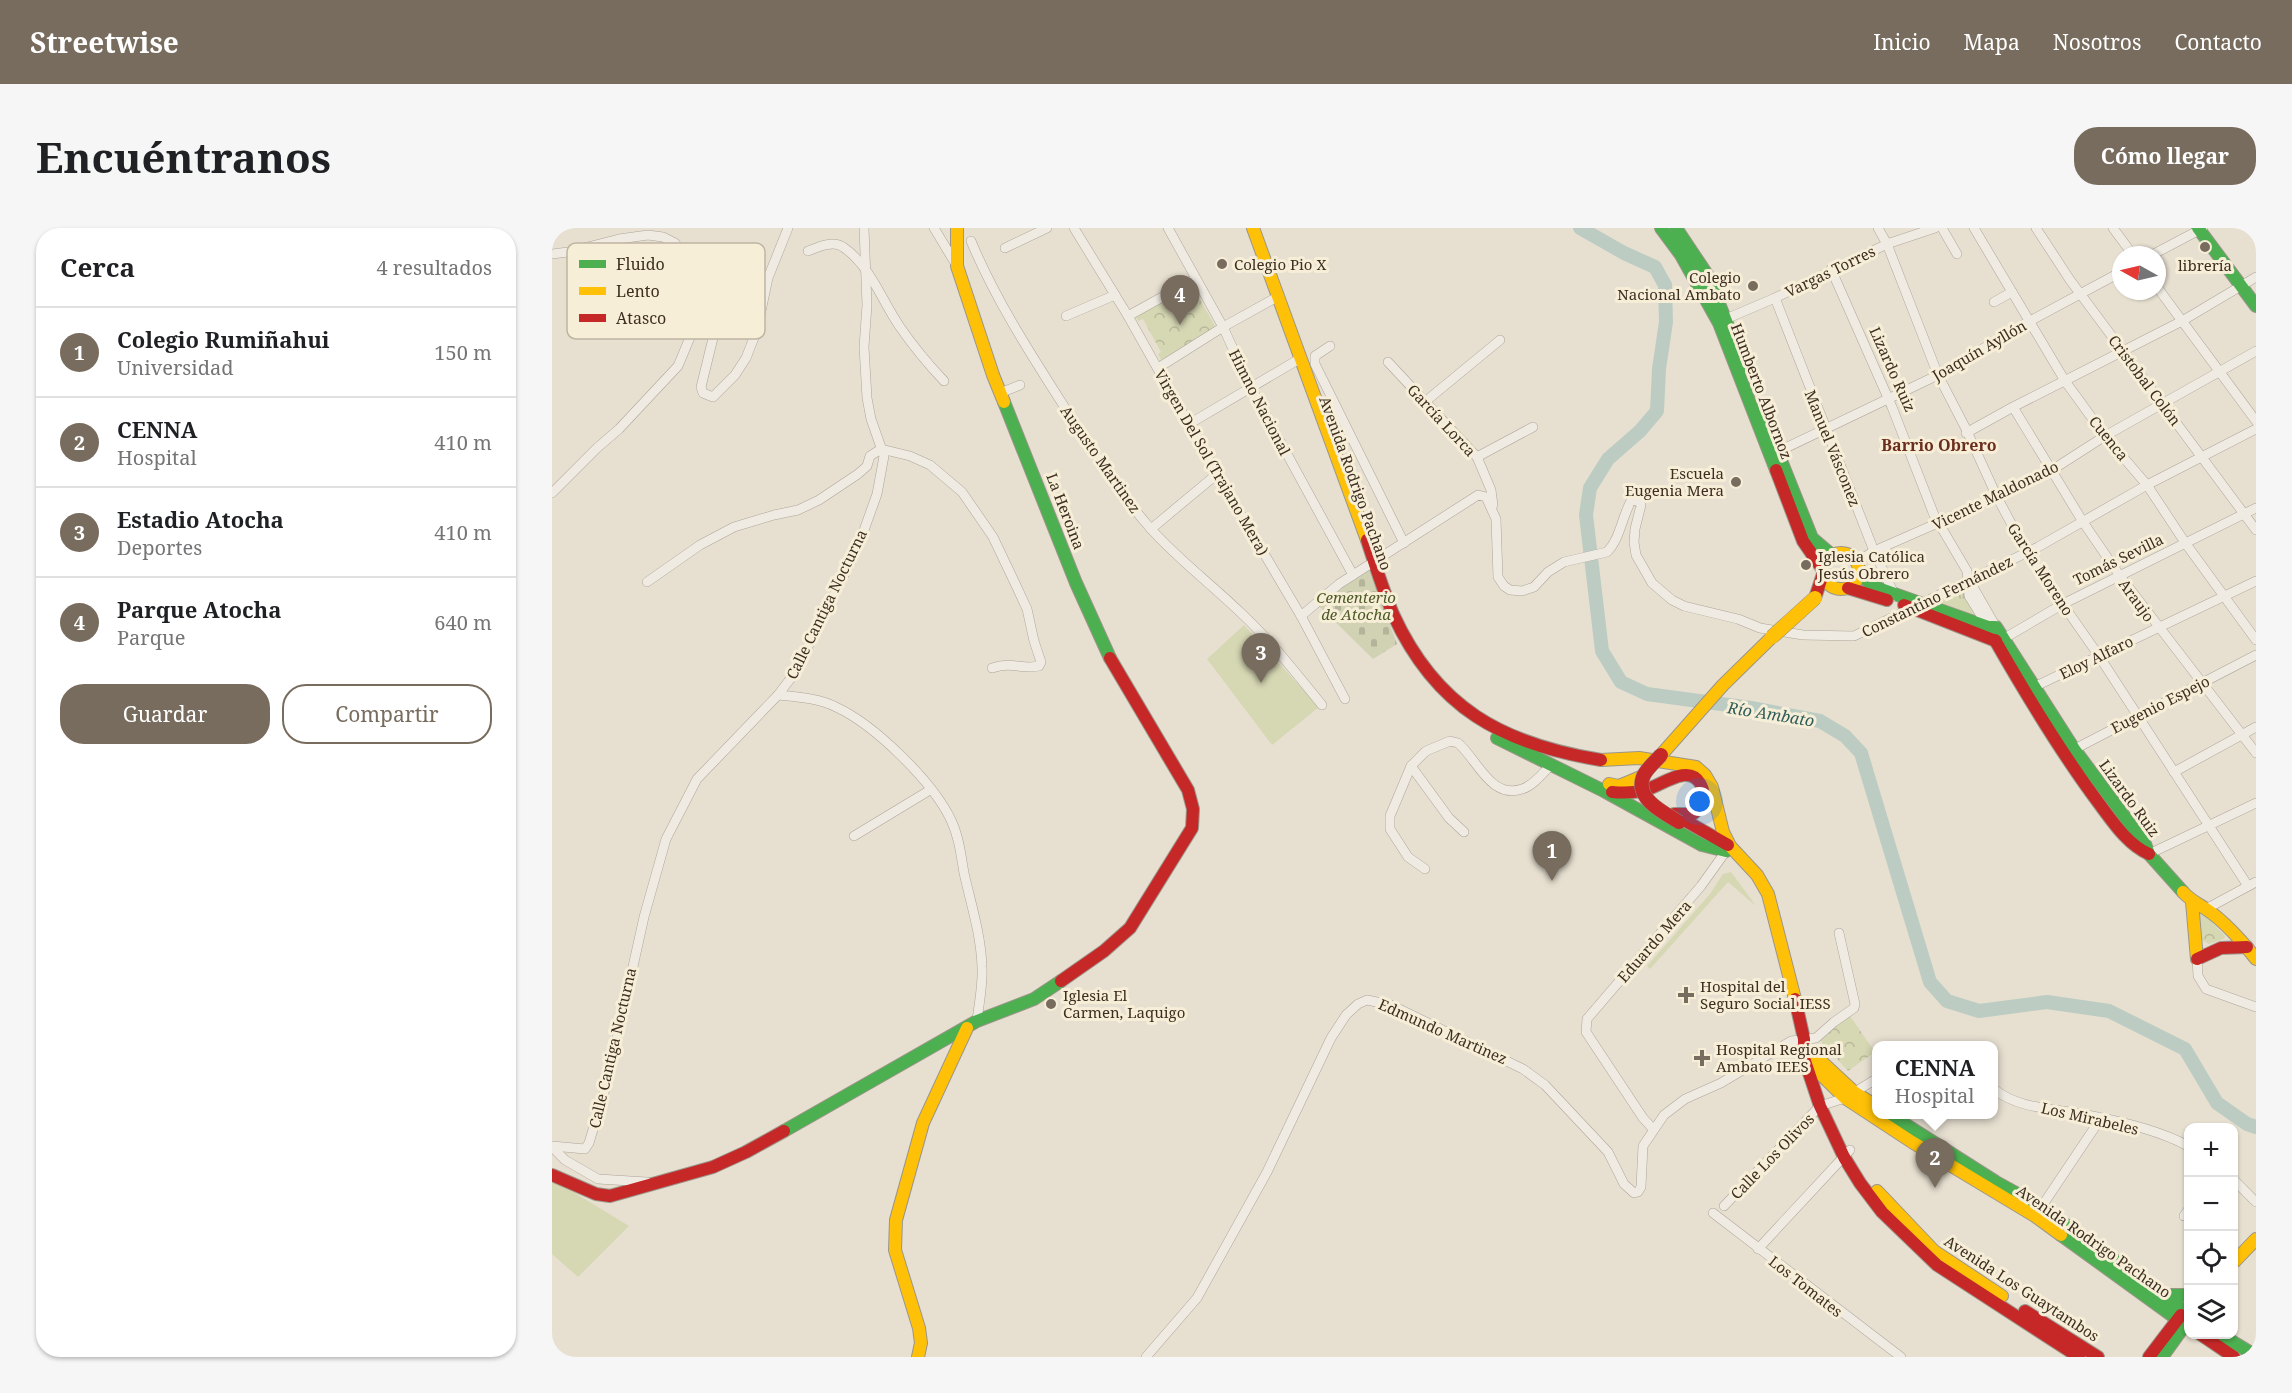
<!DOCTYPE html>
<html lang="es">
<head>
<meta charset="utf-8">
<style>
	body { margin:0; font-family:"Noto Serif",serif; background:#f6f6f6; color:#202124 }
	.controls { position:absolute; right:18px; bottom:18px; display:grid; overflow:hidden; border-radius:12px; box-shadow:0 2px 4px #0004 }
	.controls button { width:54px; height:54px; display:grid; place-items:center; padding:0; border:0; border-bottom:2px solid #e0e0e0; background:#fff; color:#202124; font:30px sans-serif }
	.compass { position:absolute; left:1560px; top:18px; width:54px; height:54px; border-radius:50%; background:#fff; box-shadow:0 2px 4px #0004; rotate:278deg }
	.you { position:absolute; left:1148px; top:574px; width:21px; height:21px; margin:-15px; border:4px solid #fff; border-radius:50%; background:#1a73e8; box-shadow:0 0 0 9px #1a73e833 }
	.badge { display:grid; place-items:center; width:39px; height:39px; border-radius:50%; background:#786c5e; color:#fff; font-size:20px; font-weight:700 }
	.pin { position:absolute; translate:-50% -50px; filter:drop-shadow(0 2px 3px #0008) }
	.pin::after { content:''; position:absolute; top:32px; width:21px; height:18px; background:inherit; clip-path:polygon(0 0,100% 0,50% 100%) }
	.popup { position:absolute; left:1320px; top:813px; width:126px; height:78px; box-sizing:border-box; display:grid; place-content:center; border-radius:12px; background:#fff; filter:drop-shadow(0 2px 4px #0005); font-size:20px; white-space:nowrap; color:#757577 }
	.popup b { font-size:22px; color:#202124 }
	.popup::after { content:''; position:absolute; left:50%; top:100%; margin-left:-12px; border:12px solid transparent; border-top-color:#fff }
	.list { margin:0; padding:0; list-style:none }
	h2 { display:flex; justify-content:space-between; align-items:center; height:78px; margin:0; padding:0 24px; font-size:26px }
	h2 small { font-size:20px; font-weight:400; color:#757577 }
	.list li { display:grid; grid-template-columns:39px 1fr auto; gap:18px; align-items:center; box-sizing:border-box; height:90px; padding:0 24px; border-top:2px solid #e0e0e0 }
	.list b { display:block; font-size:22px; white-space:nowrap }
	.list p { margin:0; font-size:20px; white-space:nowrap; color:#757577 }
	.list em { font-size:20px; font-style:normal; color:#757577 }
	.actions { display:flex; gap:12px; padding:18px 24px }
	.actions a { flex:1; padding:14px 0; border:2px solid #786c5e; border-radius:24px; text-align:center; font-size:21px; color:#786c5e }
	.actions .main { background:#786c5e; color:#fff }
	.icon { flex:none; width:33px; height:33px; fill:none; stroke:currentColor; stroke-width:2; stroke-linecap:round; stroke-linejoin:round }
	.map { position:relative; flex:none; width:1704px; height:1129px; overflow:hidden; border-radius:24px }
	header { display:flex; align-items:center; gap:36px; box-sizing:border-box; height:84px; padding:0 30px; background:#786c5e; color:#fff }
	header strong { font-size:28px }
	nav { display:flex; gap:33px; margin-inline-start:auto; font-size:21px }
	.intro { display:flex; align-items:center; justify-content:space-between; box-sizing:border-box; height:144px; padding:0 36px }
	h1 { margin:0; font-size:42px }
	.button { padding:15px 27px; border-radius:24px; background:#786c5e; color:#fff; font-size:21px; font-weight:700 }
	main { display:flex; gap:36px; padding:0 36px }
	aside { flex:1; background:#fff; border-radius:24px; box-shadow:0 2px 4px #0004 }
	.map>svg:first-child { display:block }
	.grass { fill:url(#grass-tufts) }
	.cemetery { fill:url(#cemetery-stones) }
	.park { fill:url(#park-crowns) }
	.garden { fill:#d6d7b3 }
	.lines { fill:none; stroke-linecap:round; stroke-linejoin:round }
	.river { stroke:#bcccc2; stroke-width:14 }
	.street-casing { stroke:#ada599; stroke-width:10 }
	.fast-casing { stroke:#9c958a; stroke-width:14 }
	.slow-casing { stroke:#9c958a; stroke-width:14 }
	.jam-casing { stroke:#9c958a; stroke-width:14 }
	.street { stroke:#efebe3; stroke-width:9 }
	.fast { stroke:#4caf50; stroke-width:12 }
	.slow { stroke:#ffc107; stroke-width:12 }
	.jam { stroke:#c62828; stroke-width:12 }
	.slow-bridge-casing { stroke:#928b80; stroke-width:15; stroke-linecap:butt }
	.jam-bridge-casing { stroke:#928b80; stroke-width:15; stroke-linecap:butt }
	.slow-bridge { stroke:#ffc107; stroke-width:14 }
	.jam-bridge { stroke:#c62828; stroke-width:14 }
	.poi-dot { fill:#786c5e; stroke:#f7eed8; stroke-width:2 }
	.labels { text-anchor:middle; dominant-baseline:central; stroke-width:6; stroke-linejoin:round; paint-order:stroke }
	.poi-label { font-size:15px; fill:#3d2e20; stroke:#f7eed8; text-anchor:start }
	.street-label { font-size:15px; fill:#3d2e20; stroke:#f7eed8 }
	.park-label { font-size:15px; font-style:italic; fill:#4d5a26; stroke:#f7eed8 }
	.neighbourhood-label { font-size:16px; font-weight:bold; fill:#6b2e1e; stroke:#f7eed8 }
	.water-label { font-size:16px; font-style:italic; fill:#2f5d5a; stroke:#f7eed8 }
	.key { fill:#f7eed8; stroke:#bfb4a1; stroke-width:1.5 }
	.key-label { font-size:16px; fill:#3d2e20 }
</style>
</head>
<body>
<header>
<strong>Streetwise</strong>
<nav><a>Inicio</a><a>Mapa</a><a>Nosotros</a><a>Contacto</a></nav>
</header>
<div class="intro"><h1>Encuéntranos</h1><a class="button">Cómo llegar</a></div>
<main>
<aside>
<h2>Cerca<small>4 resultados</small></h2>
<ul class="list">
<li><span class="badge">1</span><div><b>Colegio Rumiñahui</b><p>Universidad</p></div><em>150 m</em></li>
<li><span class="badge">2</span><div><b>CENNA</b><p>Hospital</p></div><em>410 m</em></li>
<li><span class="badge">3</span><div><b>Estadio Atocha</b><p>Deportes</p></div><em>410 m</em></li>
<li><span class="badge">4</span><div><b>Parque Atocha</b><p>Parque</p></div><em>640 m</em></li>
</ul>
<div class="actions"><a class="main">Guardar</a><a>Compartir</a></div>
</aside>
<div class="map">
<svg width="1704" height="1129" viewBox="0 0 1704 1129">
	<defs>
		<pattern id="grass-tufts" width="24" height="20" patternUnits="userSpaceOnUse" patternTransform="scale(1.5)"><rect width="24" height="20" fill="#d6d7b3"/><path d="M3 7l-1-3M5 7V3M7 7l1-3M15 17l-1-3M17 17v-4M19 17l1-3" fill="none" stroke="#b9b99a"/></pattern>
		<pattern id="cemetery-stones" width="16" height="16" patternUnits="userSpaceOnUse" patternTransform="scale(1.5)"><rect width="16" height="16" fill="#d1d1b3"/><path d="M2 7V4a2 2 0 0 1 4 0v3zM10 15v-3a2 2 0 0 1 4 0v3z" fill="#b4b49a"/></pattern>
		<pattern id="park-crowns" width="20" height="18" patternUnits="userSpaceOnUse" patternTransform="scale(1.5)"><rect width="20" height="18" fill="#d6d7b3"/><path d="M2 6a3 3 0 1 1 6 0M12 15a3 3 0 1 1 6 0" fill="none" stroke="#b9b99a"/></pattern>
	</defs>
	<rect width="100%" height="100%" fill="#e7e0d1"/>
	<!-- grass -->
	<polygon class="grass" points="1413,357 1430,392 1382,374"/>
	<!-- cemetery -->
	<polygon class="cemetery" points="816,339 845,416 821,431 765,376"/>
	<!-- park -->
	<g class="park">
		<polygon points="640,57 664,100 609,132 606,126 609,124 591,91 586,93 584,89"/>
		<polygon points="1649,683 1673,708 1672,711 1657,716 1648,711 1646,685"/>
		<polygon points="1298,788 1323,824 1296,843 1267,811"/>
	</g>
	<!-- garden -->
	<g class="garden">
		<polygon points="692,397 767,479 720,517 655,431"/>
		<polygon points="1179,644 1204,678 1176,654 1098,741 1095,738 1158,666 1171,646"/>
		<polygon points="0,951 77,998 26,1049 0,1026"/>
	</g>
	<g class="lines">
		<!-- river -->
		<polyline class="river" points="1028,0 1072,25 1103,39 1113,57 1114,94 1107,141 1105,183 1088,203 1056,231 1038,260 1034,287 1050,423 1069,454 1095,466 1199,480 1268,493 1293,508 1309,525 1378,754 1395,773 1427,783 1495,774 1557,783 1633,821 1665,875 1695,896 1704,899"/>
		<!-- street casing -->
		<g class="street-casing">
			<g id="street">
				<polyline points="382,0 405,38"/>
				<polyline points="522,0 576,88 665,246 749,388 793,471"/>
				<polyline points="616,0 671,99 699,160 801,347"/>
				<polyline points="1326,0 1335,16 1386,147 1414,201 1445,269 1475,325 1547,428 1696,658"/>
				<polyline points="1390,0 1405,26"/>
				<polyline points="1422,0 1513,153 1553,208 1595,257 1634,316 1704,412"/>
				<polyline points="1484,0 1518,52 1704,302"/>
				<polyline points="1561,0 1581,27"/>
				<path d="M419 13C444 73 480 128 515 183 542 223 567 265 599 301 627 332 659 356 689 385 719 413 744 445 770 477"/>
				<polyline points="453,20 495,0"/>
				<path d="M256 23C266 19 281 12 291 19 318 37 330 73 348 99 361 118 376 136 392 153"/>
				<polyline points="0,26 16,24 67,11 96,7 111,9 123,15 158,71 163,102 149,159 151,165 161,169 183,147 194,130 205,102 216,50 236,0"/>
				<polyline points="1600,27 1651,0"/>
				<polyline points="1279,41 1340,179 1382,287 1415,343 1417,368 1436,399"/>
				<polyline points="1605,59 1704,193"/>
				<polyline points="1223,70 1322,323 1343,368"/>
				<polyline points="1442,74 1460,64"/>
				<polyline points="514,88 563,67"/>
				<polyline points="576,88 643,51"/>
				<polyline points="1169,93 1223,70 1335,16 1383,0"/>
				<polyline points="778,118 763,128 763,136 852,315"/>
				<polyline points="836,134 925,229 939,262 941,277"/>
				<polyline points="606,140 671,99 727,68"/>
				<polyline points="448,165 468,157"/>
				<polyline points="874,173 948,112"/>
				<polyline points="1461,179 1531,294 1568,348 1704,525"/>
				<polyline points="637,196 749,130"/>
				<polyline points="1414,205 1461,179 1630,93 1704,49"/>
				<polyline points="1221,226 1386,147 1476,94 1569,44"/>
				<polyline points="925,229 981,199"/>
				<polyline points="0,265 45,220 67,201 126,138 144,95 149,71 146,53"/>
				<polyline points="599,301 665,246"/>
				<polyline points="1305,334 1322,323 1445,269 1500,242 1553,208 1704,123"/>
				<polyline points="1417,352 1444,399"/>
				<path d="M95 354 148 317 182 299 222 287 246 282 267 272 306 246 315 238 318 228 329 221 358 228 378 237 410 264 441 309 461 351 475 381 482 413 489 434 487 438C470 442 461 433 440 440"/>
				<path d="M749 388 787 356 926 267 934 269 944 291 946 349 952 358 958 362 970 363 982 359 996 344 1012 334 1055 324C1068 311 1070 289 1079 273L1085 272 1089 277 1083 301 1082 314 1084 327 1100 355 1120 372 1132 378 1186 391 1208 400 1251 407 1302 408 1486 319 1595 257 1704 201"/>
				<polyline points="1451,411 1511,376 1704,280"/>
				<polyline points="1482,459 1704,353"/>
				<path d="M226 467C245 469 267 470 284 479 323 497 381 554 399 592 407 609 409 627 412 645 419 676 429 707 430 739 431 757 427 775 425 793"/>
				<polyline points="1517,524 1704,427"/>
				<polyline points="859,538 897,590 912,604"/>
				<polyline points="1622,544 1704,499"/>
				<polyline points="302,608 378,562"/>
				<polyline points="1597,626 1704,575"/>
				<path d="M873 641 856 629 838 601V588L859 538 874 523 898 513 906 515C925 531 939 572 970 561 981 558 991 545 999 537"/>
				<polyline points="1654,681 1704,654"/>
				<polyline points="1645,731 1646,748 1654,761 1704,779"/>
				<path d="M1442 861C1464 880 1501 881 1530 886 1563 892 1607 902 1636 918"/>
				<polyline points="1101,901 1091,890 1034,804 1035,791 1149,658 1174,623"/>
				<polyline points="0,918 33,921 37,915 56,851 92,689 114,611 145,551 226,467 242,446 306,319 325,266 332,228 319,191 315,170 312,119 315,77 312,0"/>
				<polyline points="0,919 13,932 46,951 95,954"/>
				<polyline points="1682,952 1704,974"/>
				<polyline points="1172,978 1268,878 1293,870 1324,851"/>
				<polyline points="1486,984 1549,890"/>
				<polyline points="1161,985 1349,1129"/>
				<polyline points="1632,988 1636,982"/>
				<polyline points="1206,1021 1298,922"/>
				<polyline points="594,1129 645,1070 715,944 779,810 794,787 806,776 815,772 839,777 971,841 993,857 1056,924 1072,956 1082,965 1086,964 1089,959 1091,918 1112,887 1133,871 1169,855 1239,813 1264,810 1282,794 1302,780 1303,776 1287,705"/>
			</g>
		</g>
		<!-- fast casing -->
		<g class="fast-casing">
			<g id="fast">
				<polyline points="1109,0 1129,27 1167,95 1224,242"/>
				<polyline points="1124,0 1156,48 1192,138"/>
				<polyline points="1646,0 1704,78"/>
				<polyline points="452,174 524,355 558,430"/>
				<polyline points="1208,180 1260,310 1280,327"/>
				<polyline points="1307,343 1320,358 1436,399 1444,399 1522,521 1593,616 1597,626 1631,664"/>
				<polyline points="945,510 1052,563 1150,617 1174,623"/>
				<polyline points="1337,886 1444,954 1489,979 1636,1085"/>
				<polyline points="232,903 425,793 482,771 509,753"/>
				<polyline points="1509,1007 1636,1099"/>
				<polyline points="1614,1067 1636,1067"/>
				<polyline points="1668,1106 1704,1128"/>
				<polyline points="1610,1129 1636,1093"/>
			</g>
		</g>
		<!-- slow casing -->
		<g class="slow-casing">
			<g id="slow">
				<polyline points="405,0 405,38 441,147 452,174"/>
				<polyline points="701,0 815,312"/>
				<circle cx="1289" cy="343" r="18"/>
				<polyline points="1109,527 1171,457 1220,409"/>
				<polyline points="1049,532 1087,530 1144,539 1153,547 1160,559 1171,604 1178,618 1205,647 1216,666 1243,771"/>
				<polyline points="1057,556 1067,558 1091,548"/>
				<path d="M1631 664C1638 672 1645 675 1654 681 1671 692 1692 715 1704 731"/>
				<polyline points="1640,674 1645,731"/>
				<polyline points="1259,824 1302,864 1324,878"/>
				<polyline points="1252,830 1293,870 1360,914 1483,988 1509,1007"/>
				<polyline points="1325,963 1382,1023 1450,1068"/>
				<polyline points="1682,1034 1704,1011"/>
				<polyline points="366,1129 369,1115 367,1100 343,1022 344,992 371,895 415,800"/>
			</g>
		</g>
		<!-- jam casing -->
		<g class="jam-casing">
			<g id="jam">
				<polyline points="1224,242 1251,313 1271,342"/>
				<path d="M815 312C823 337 831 362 841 386 884 480 950 516 1049 532"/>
				<polyline points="1296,360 1335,372"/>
				<polyline points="1263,370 1271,346"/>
				<polyline points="1352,377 1444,413"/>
				<path d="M1443 412C1475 468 1508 523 1546 574 1561 594 1575 616 1597 626"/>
				<path d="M1060 564C1071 565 1082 565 1093 562 1109 558 1136 535 1148 555 1153 563 1152 571 1149 578L1141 586H1122"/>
				<polyline points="1125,588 1176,617"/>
				<polyline points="1645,731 1669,720 1695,719"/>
				<polyline points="509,753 552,723 578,700 640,600 641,581 636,562 558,430"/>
				<polyline points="1243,771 1252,811 1252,830 1268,878 1292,929 1308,955 1330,984 1385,1037 1527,1129"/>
				<polyline points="0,947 44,966 58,968 161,939 194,924 232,903"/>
				<polyline points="1473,1083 1546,1129"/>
				<polyline points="1648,1106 1682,1129"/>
				<polyline points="1597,1129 1629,1087"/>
			</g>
		</g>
		<!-- street -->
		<use href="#street" class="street"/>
		<!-- fast -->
		<use href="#fast" class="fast"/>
		<!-- slow -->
		<use href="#slow" class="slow"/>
		<!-- jam -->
		<use href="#jam" class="jam"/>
		<!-- slow-bridge casing -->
		<g class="slow-bridge-casing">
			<polyline id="slow-bridge" points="1220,409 1263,370"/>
		</g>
		<!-- jam-bridge casing -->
		<g class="jam-bridge-casing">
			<path id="jam-bridge" d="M1109 527C1103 534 1094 541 1091 549 1083 571 1112 585 1127 594"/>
		</g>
		<!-- slow-bridge -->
		<use href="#slow-bridge" class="slow-bridge"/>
		<!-- jam-bridge -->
		<use href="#jam-bridge" class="jam-bridge"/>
	</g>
	<!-- markers -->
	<g class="poi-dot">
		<circle cx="1653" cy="19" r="6"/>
		<circle cx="670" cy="36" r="6"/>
		<circle cx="1201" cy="58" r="6"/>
		<circle cx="1184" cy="254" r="6"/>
		<circle cx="1254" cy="337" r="6"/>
		<path d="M1131 758h6v6h6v6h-6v6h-6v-6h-6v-6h6z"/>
		<circle cx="499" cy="776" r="6"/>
		<path d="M1147 821h6v6h6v6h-6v6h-6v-6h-6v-6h6z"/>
	</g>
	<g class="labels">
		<!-- poi labels -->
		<g class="poi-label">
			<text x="682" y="36">Colegio Pio X</text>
			<text x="1653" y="37" text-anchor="middle">librería</text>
			<text x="1189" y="49" text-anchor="end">Colegio<tspan x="1189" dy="17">Nacional Ambato</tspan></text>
			<text x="1172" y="245" text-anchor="end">Escuela<tspan x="1172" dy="17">Eugenia Mera</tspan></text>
			<text x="1266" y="328">Iglesia Católica<tspan x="1266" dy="17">Jesús Obrero</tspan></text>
			<text x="1148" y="758">Hospital del<tspan x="1148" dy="17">Seguro Social IESS</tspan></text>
			<text x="511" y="767">Iglesia El<tspan x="511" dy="17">Carmen, Laquigo</tspan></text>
			<text x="1164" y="821">Hospital Regional<tspan x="1164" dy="17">Ambato IEES</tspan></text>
		</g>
		<!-- street labels -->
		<g class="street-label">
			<text transform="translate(1278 43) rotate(-26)">Vargas Torres</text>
			<text transform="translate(1427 122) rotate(-30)">Joaquín Ayllón</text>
			<text transform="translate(1341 141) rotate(66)">Lizardo Ruiz</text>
			<text transform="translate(1593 152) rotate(53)">Cristobal Colón</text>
			<text transform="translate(1210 163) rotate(69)">Humberto Albornoz</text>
			<text transform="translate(708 174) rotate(63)">Himno Nacional</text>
			<text transform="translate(890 192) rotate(47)">García Lorca</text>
			<text transform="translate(1557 210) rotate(51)">Cuenca</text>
			<text transform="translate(1281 220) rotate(68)">Manuel Vásconez</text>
			<text transform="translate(549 231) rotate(55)">Augusto Martinez</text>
			<text transform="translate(660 234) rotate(60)">Virgen Del Sol (Trajano Mera)</text>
			<text transform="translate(804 255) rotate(70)">Avenida Rodrigo Pachano</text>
			<text transform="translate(1443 267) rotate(-26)">Vicente Maldonado</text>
			<text transform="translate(514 283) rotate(69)">La Heroina</text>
			<text transform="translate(1566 331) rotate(-26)">Tomás Sevilla</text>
			<text transform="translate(1489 341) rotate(57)">García Moreno</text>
			<text transform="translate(1385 368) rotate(-26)">Constantino Fernández</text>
			<text transform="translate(1585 372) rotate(54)">Araujo</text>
			<text transform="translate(274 376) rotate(-64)">Calle Cantiga Nocturna</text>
			<text transform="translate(1544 429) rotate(-26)">Eloy Alfaro</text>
			<text transform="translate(1608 476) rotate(-27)">Eugenio Espejo</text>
			<text transform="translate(1578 570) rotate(54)">Lizardo Ruiz</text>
			<text transform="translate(1102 713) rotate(-49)">Eduardo Mera</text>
			<text transform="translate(891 803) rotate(24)">Edmundo Martinez</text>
			<text transform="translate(60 820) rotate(-77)">Calle Cantiga Nocturna</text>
			<text transform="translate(1538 890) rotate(13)">Los Mirabeles</text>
			<text transform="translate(1220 928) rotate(-46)">Calle Los Olivos</text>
			<text transform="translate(1542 1013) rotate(35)">Avenida Rodrigo Pachano</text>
			<text transform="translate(1254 1058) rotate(38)">Los Tomates</text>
			<text transform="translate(1470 1060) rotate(33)">Avenida Los Guaytambos</text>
		</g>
		<!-- park labels -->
		<g class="park-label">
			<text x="804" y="369">Cementerio<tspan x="804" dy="17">de Atocha</tspan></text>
		</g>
		<!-- neighbourhood labels -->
		<g class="neighbourhood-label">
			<text x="1387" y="217">Barrio Obrero</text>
		</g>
		<!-- water labels -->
		<g class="water-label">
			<text transform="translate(1219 486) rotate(9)">Río Ambato</text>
		</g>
	</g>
	<!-- legend -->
	<rect x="15" y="15" width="198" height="96" rx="9" class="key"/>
	<rect x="27" y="32" width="27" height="8" fill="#4caf50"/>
	<rect x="27" y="59" width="27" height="8" fill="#ffc107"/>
	<rect x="27" y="86" width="27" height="8" fill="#c62828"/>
	<g class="key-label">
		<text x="64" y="42">Fluido</text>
		<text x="64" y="69">Lento</text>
		<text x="64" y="96">Atasco</text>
	</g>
</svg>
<div class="controls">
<button>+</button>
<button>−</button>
<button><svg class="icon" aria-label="locate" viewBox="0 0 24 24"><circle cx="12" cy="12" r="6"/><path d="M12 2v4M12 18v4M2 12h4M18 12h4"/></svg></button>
<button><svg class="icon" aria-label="layers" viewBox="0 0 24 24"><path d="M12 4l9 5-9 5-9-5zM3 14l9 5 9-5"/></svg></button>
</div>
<svg class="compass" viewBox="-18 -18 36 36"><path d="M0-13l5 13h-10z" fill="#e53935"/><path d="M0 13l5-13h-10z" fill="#757577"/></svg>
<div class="you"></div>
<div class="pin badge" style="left:1000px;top:653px">1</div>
<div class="pin badge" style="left:1383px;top:960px">2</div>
<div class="popup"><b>CENNA</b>Hospital</div>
<div class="pin badge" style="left:709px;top:455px">3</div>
<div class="pin badge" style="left:628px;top:97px">4</div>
</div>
</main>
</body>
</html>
